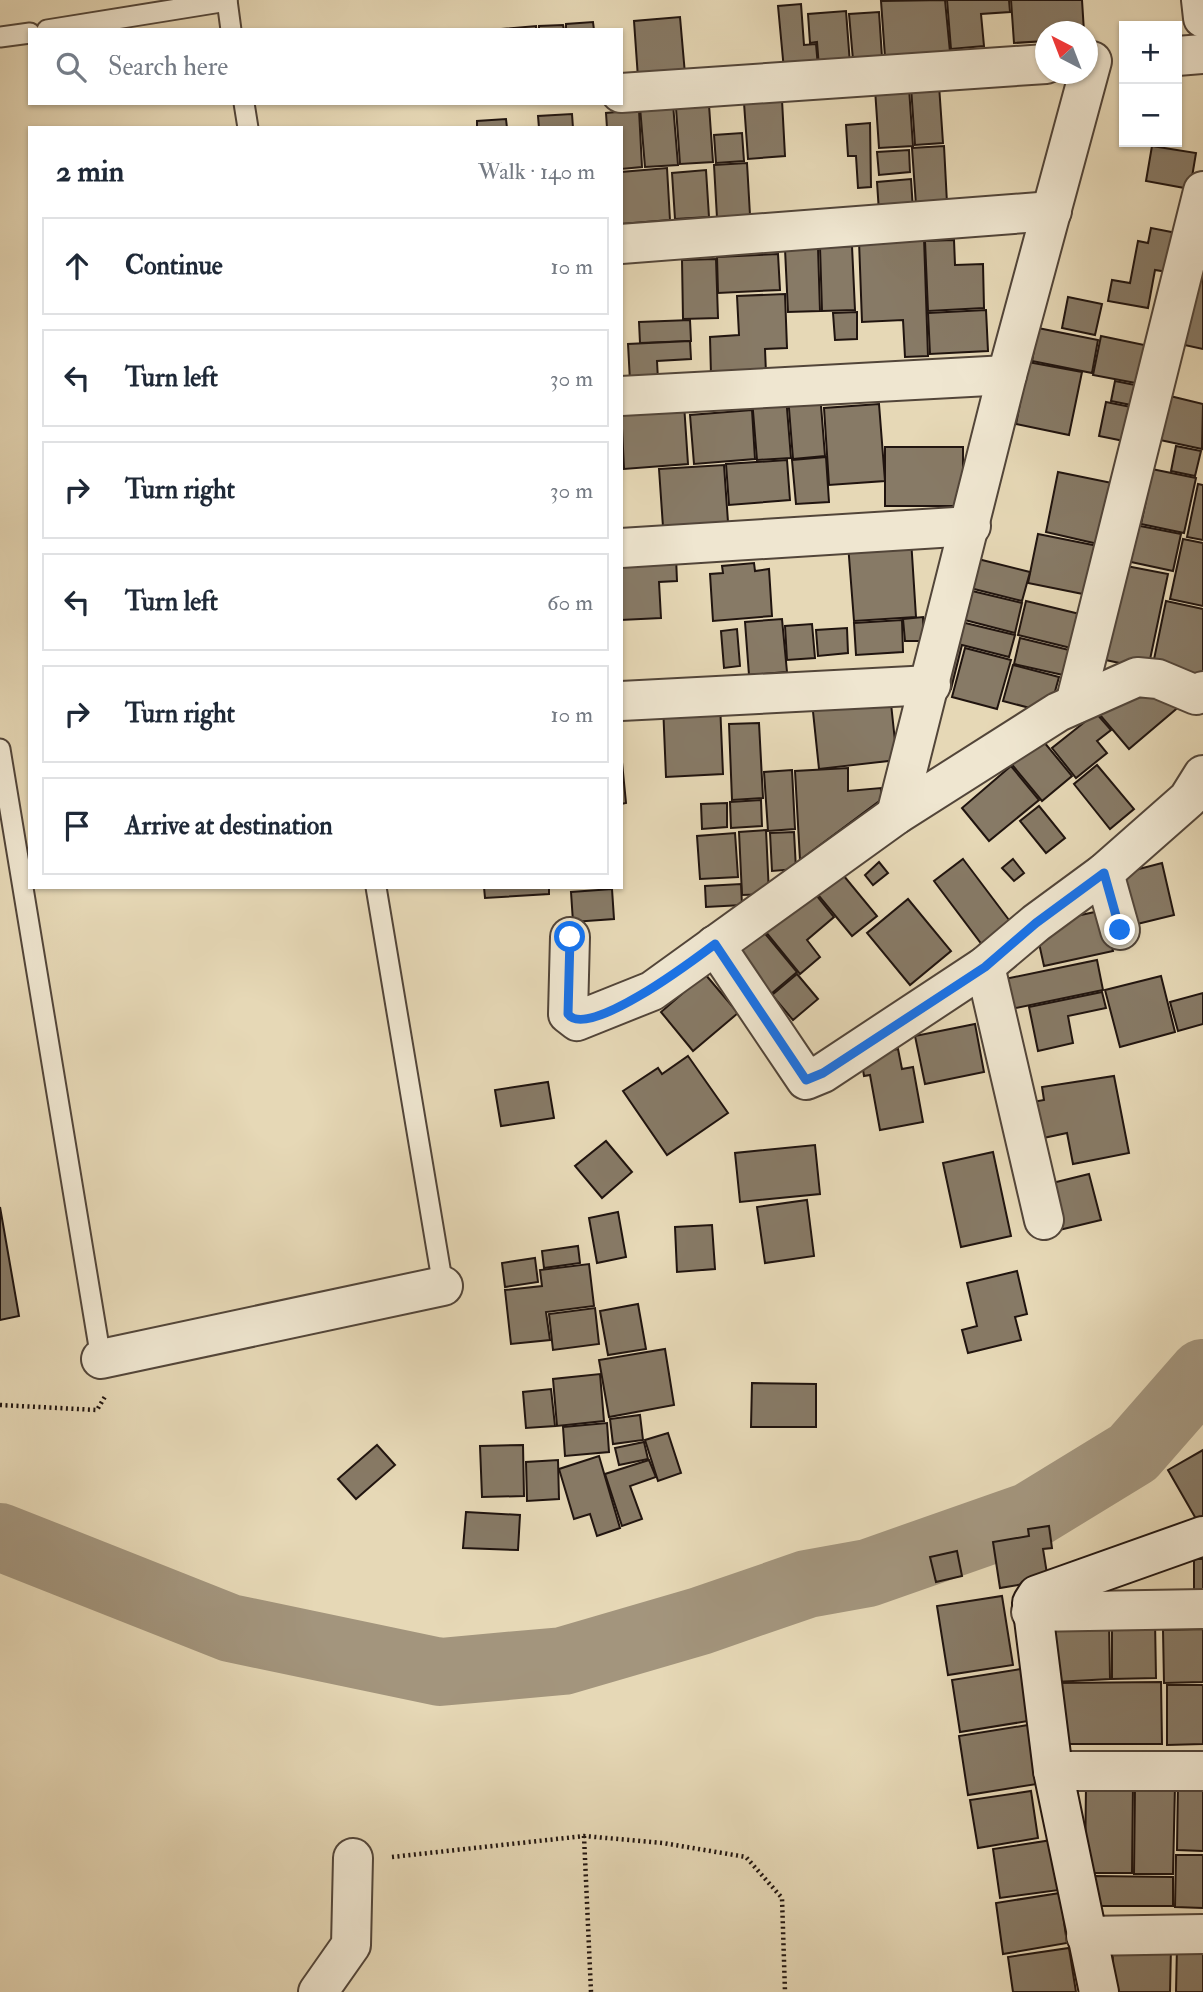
<!DOCTYPE html>
<html lang="en">
<head>
<meta charset="utf-8">
<style>
	body { margin:0; font-family:"IM FELL Double Pica",serif; background:#f2f2f3; color:#1f2937 }
	.controls { position:absolute; right:21px; top:21px; display:grid; overflow:hidden; border-radius:0px; box-shadow:0 2px 5px #0004 }
	.controls button { width:63px; height:63px; display:grid; place-items:center; padding:0; border:0; border-bottom:2px solid #e0e1e3; background:#fff; color:#1f2937; font:35px sans-serif }
	.compass { position:absolute; left:1035px; top:21px; width:63px; height:63px; border-radius:50%; background:#fff; box-shadow:0 2px 5px #0004; rotate:318deg }
	.stop { position:absolute; width:21px; height:21px; margin:-16px; border:5px solid #1a73e8; border-radius:50%; background:#fff }
	.stop.end { background:#1a73e8; border-color:#fff; box-shadow:0 2px 7px #0008 }
	.list { margin:0; padding:0; list-style:none }
	h2 { display:flex; justify-content:space-between; align-items:center; height:91px; margin:0; padding:0 28px; font-size:30px }
	h2 small { font-size:23px; font-weight:400; color:#747a83 }
	.list li { display:grid; grid-template-columns:46px 1fr auto; gap:21px; align-items:center; box-sizing:border-box; height:98px; margin:0 14px 14px; padding:0 14px; border:2px solid #e0e1e3; border-radius:0px }
	.list b { display:block; font-size:26px; white-space:nowrap }
	.list em { font-size:23px; font-style:normal; color:#747a83 }
	.icon { flex:none; width:38px; height:38px; fill:none; stroke:currentColor; stroke-width:2; stroke-linecap:round; stroke-linejoin:round }
	.map { position:relative; flex:none; width:1203px; height:1992px; overflow:hidden }
	.search { position:absolute; background:#fff; box-shadow:0 2px 5px #0004; left:28px; top:28px; width:595px; height:77px; display:flex; align-items:center; gap:18px; box-sizing:border-box; padding:0 24px; border-radius:0px; color:#747a83; font-size:26px }
	.panel { position:absolute; background:#fff; box-shadow:0 2px 5px #0004; left:28px; top:126px; width:595px; height:763px; border-radius:0px }
	.map>svg:first-child { display:block }
	.lines { fill:none; stroke-linecap:round; stroke-linejoin:round }
	.river { stroke:#a3957d; stroke-width:68 }
	.building { fill:#877a66; stroke:#20140f; stroke-width:2 }
	.lane-casing { stroke:#524539; stroke-width:23 }
	.street-casing { stroke:#524539; stroke-width:42 }
	.secondary-casing { stroke:#20140f; stroke-width:42 }
	.path { stroke:#20140f; stroke-width:4.5; stroke-dasharray:2 3.5; stroke-linecap:butt }
	.lane { stroke:#efe6d0; stroke-width:19 }
	.street { stroke:#efe6d0; stroke-width:38 }
	.secondary { stroke:#efe6d0; stroke-width:38 }
	.route { stroke:#1a73e8; stroke-width:9 }
</style>
</head>
<body>
<div class="map">
<svg width="1203" height="1992" viewBox="0 0 1203 1992">
	<rect width="100%" height="100%" fill="#e6d8b6"/>
	<filter id="stains"><feTurbulence type="fractalNoise" baseFrequency=".00286" numOctaves="4"/><feColorMatrix values="0 0 0 0 .2 0 0 0 0 .09 0 0 0 0 .02 0 0 0 .5 -.17"/></filter>
	<radialGradient id="worn" r=".72"><stop offset=".6" stop-color="#630" stop-opacity="0"/><stop offset="1" stop-color="#630" stop-opacity=".3"/></radialGradient>
	<g class="lines">
		<!-- river -->
		<polyline class="river" points="0,1537 230,1628 440,1672 563,1661 700,1621 807,1584 868,1573 1030,1516 1133,1453 1203,1373"/>
	</g>
	<!-- building -->
	<g class="building">
		<polygon points="945,0 950,52 885,57 881,1"/>
		<polygon points="947,0 1009,0 1010,12 981,14 984,46 951,49"/>
		<polygon points="1011,0 1082,0 1084,32 1046,32 1046,41 1014,43"/>
		<polygon points="801,4 804,45 816,44 818,67 784,70 778,6"/>
		<polygon points="846,11 850,64 819,67 817,42 810,43 808,14"/>
		<polygon points="879,12 882,57 853,60 849,14"/>
		<polygon points="680,17 685,74 638,78 634,21"/>
		<polygon points="593,22 594,30 566,30 566,24"/>
		<polygon points="563,25 564,30 539,30 539,26"/>
		<polygon points="536,26 536,30 489,30"/>
		<polygon points="939,85 943,143 915,145 911,87"/>
		<polygon points="909,88 913,146 879,148 875,89"/>
		<polygon points="782,100 785,156 748,159 744,103"/>
		<polygon points="673,104 678,165 645,167 640,107"/>
		<polygon points="709,105 713,162 680,164 676,108"/>
		<polygon points="639,110 642,167 621,169 621,128 607,128 606,113"/>
		<polygon points="572,114 573,128 539,128 538,116"/>
		<polygon points="506,119 507,128 477,128 477,121"/>
		<polygon points="870,123 871,187 858,188 856,156 848,156 846,125"/>
		<polygon points="742,133 744,161 716,163 714,135"/>
		<polygon points="944,146 947,203 916,205 912,148"/>
		<polygon points="1152,146 1196,153 1190,189 1146,181"/>
		<polygon points="909,150 910,172 879,175 877,152"/>
		<polygon points="747,163 750,215 717,218 714,165"/>
		<polygon points="667,168 670,220 621,224 621,172"/>
		<polygon points="706,170 709,217 675,219 672,173"/>
		<polygon points="911,179 913,210 879,212 877,182"/>
		<polygon points="1151,228 1187,235 1180,274 1155,270 1148,308 1108,301 1112,280 1130,283 1138,241 1148,243"/>
		<polygon points="924,238 928,356 905,357 903,320 862,322 859,241"/>
		<polygon points="954,240 955,265 983,264 984,308 928,311 925,241"/>
		<polygon points="852,246 855,310 822,311 820,247"/>
		<polygon points="818,247 820,311 788,312 785,249"/>
		<polygon points="778,254 780,290 718,293 717,257"/>
		<polygon points="716,259 718,318 683,319 682,260"/>
		<polygon points="1203,268 1203,349 1180,344"/>
		<polygon points="785,294 787,348 765,349 766,373 711,375 710,337 739,335 737,296"/>
		<polygon points="1068,297 1102,304 1095,335 1062,328"/>
		<polygon points="986,310 988,351 930,354 928,313"/>
		<polygon points="857,312 857,339 835,340 833,313"/>
		<polygon points="690,320 691,341 640,343 639,322"/>
		<polygon points="1038,328 1098,340 1092,373 1032,361"/>
		<polygon points="1101,336 1149,346 1141,384 1093,375"/>
		<polygon points="690,341 691,359 657,361 658,380 630,381 628,344"/>
		<polygon points="1028,362 1082,372 1069,435 1016,424"/>
		<polygon points="1115,381 1135,385 1131,405 1111,401"/>
		<polygon points="820,393 825,456 793,459 788,396"/>
		<polygon points="786,396 791,458 757,460 752,399"/>
		<polygon points="1170,396 1203,404 1202,449 1160,440"/>
		<polygon points="1106,402 1131,407 1124,441 1099,436"/>
		<polygon points="684,404 688,464 624,469 621,408"/>
		<polygon points="879,404 885,481 829,485 824,408"/>
		<polygon points="752,410 755,459 694,464 690,415"/>
		<polygon points="1176,446 1201,451 1195,476 1171,471"/>
		<rect x="885" y="447" width="78" height="59"/>
		<polygon points="826,457 829,502 796,504 792,460"/>
		<polygon points="787,460 790,500 729,505 726,464"/>
		<polygon points="724,465 728,522 663,527 659,469"/>
		<polygon points="1142,467 1196,478 1184,533 1141,524 1147,496 1137,494"/>
		<polygon points="1058,472 1112,483 1098,544 1046,532"/>
		<polygon points="1198,484 1203,485 1203,540 1187,537"/>
		<polygon points="1125,523 1181,534 1173,571 1117,559"/>
		<polygon points="1038,534 1098,546 1088,595 1028,583"/>
		<polygon points="911,539 916,617 854,621 848,544"/>
		<polygon points="1183,539 1203,543 1203,606 1170,599"/>
		<polygon points="676,557 677,581 659,582 661,618 621,620 621,560"/>
		<polygon points="978,559 1030,572 1022,601 970,588"/>
		<polygon points="754,563 755,571 769,569 772,616 713,621 710,574 723,573 722,566"/>
		<polygon points="1116,564 1168,574 1148,669 1096,658"/>
		<polygon points="968,590 1022,603 1015,633 961,619"/>
		<polygon points="1026,601 1088,616 1079,650 1018,635"/>
		<polygon points="1166,601 1203,609 1203,679 1152,669"/>
		<polygon points="923,617 924,641 905,641 903,619"/>
		<polygon points="782,619 787,672 749,675 745,622"/>
		<polygon points="902,620 903,652 856,655 854,623"/>
		<polygon points="957,621 1015,635 1009,657 962,645 951,689 940,686"/>
		<polygon points="812,624 815,658 787,660 785,626"/>
		<polygon points="847,628 848,653 818,656 816,630"/>
		<polygon points="737,629 740,666 724,668 721,631"/>
		<polygon points="1020,638 1069,650 1063,675 1014,664"/>
		<polygon points="965,648 1011,660 997,709 952,697"/>
		<polygon points="1013,665 1059,677 1049,713 1003,701"/>
		<polygon points="1134,687 1188,699 1129,749 1100,715"/>
		<polygon points="890,694 897,760 819,769 812,702"/>
		<polygon points="720,703 723,774 666,777 663,705"/>
		<polygon points="1096,713 1111,730 1097,741 1107,753 1076,778 1052,748"/>
		<polygon points="759,723 763,798 732,800 729,724"/>
		<polygon points="1039,736 1072,776 1042,801 1009,761"/>
		<polygon points="621,752 626,803 621,804"/>
		<polygon points="1097,765 1134,809 1110,829 1074,784"/>
		<polygon points="1011,766 1039,800 989,841 962,808"/>
		<polygon points="848,768 848,791 881,788 882,799 800,860 795,771"/>
		<polygon points="792,770 795,829 768,831 764,772"/>
		<polygon points="761,800 762,826 731,828 730,802"/>
		<polygon points="727,803 727,827 702,829 701,804"/>
		<polygon points="1039,806 1065,838 1046,853 1020,821"/>
		<polygon points="766,830 769,894 742,895 739,832"/>
		<polygon points="794,832 796,869 772,871 770,833"/>
		<polygon points="735,833 738,877 700,879 697,836"/>
		<polygon points="963,859 1012,924 983,946 934,881"/>
		<polygon points="1013,859 1024,873 1014,881 1002,868"/>
		<polygon points="879,862 888,873 873,885 865,875"/>
		<polygon points="1162,863 1174,915 1129,926 1116,875"/>
		<polygon points="839,870 877,916 852,936 814,890"/>
		<polygon points="741,884 742,905 706,907 705,886"/>
		<polygon points="484,887 549,887 549,894 485,898"/>
		<polygon points="612,889 614,919 573,922 571,892"/>
		<polygon points="813,891 834,917 807,940 820,957 800,974 765,931"/>
		<polygon points="908,899 951,951 910,985 867,933"/>
		<polygon points="1104,910 1113,951 1044,966 1035,925"/>
		<polygon points="762,930 797,972 771,994 735,951"/>
		<polygon points="1097,960 1103,990 1006,1010 1000,980"/>
		<polygon points="705,974 738,1013 693,1051 661,1012"/>
		<polygon points="797,974 818,999 793,1020 772,995"/>
		<polygon points="1161,976 1175,1032 1120,1047 1105,990"/>
		<polygon points="1102,992 1106,1008 1068,1016 1073,1043 1038,1051 1029,1007"/>
		<polygon points="1203,993 1203,1024 1178,1031 1170,1002"/>
		<polygon points="975,1024 984,1072 925,1084 915,1036"/>
		<polygon points="898,1049 902,1069 913,1067 923,1122 880,1130 870,1075 864,1076 861,1057"/>
		<polygon points="688,1056 728,1113 667,1155 623,1091 658,1068 662,1074"/>
		<polygon points="1114,1076 1129,1153 1073,1164 1067,1133 1034,1140 1027,1103 1044,1100 1042,1087"/>
		<polygon points="548,1082 554,1118 501,1126 495,1090"/>
		<polygon points="606,1141 632,1172 602,1198 575,1166"/>
		<polygon points="815,1145 820,1194 740,1202 735,1153"/>
		<polygon points="993,1152 1011,1236 961,1247 943,1163"/>
		<polygon points="1089,1174 1101,1220 1055,1231 1044,1185"/>
		<polygon points="807,1200 814,1256 765,1263 757,1207"/>
		<polygon points="0,1207 19,1316 0,1320"/>
		<polygon points="618,1212 626,1257 597,1263 589,1218"/>
		<polygon points="712,1225 715,1269 677,1272 675,1227"/>
		<polygon points="578,1246 580,1263 544,1268 542,1251"/>
		<polygon points="535,1258 538,1282 505,1287 502,1263"/>
		<polygon points="589,1264 594,1306 546,1312 550,1340 511,1344 505,1290 542,1286 540,1270"/>
		<polygon points="1017,1271 1027,1314 1015,1317 1021,1340 968,1353 962,1330 977,1326 967,1283"/>
		<polygon points="638,1304 646,1349 608,1355 600,1311"/>
		<polygon points="595,1308 599,1344 553,1350 549,1314"/>
		<polygon points="665,1349 674,1405 609,1417 599,1360"/>
		<polygon points="600,1374 604,1421 557,1426 553,1379"/>
		<polygon points="752,1383 816,1384 816,1427 751,1427"/>
		<polygon points="551,1389 555,1426 526,1428 523,1392"/>
		<polygon points="640,1415 643,1440 613,1444 610,1419"/>
		<polygon points="607,1423 609,1452 565,1456 563,1427"/>
		<polygon points="668,1433 681,1473 658,1481 645,1440"/>
		<polygon points="644,1442 648,1459 619,1465 615,1448"/>
		<polygon points="377,1445 395,1465 356,1499 338,1479"/>
		<polygon points="523,1445 524,1496 482,1497 480,1446"/>
		<polygon points="1203,1450 1203,1531 1168,1470"/>
		<polygon points="599,1456 620,1528 597,1536 590,1514 574,1519 559,1469"/>
		<polygon points="558,1460 559,1499 527,1501 526,1462"/>
		<polygon points="649,1460 656,1477 630,1486 642,1519 622,1526 605,1474"/>
		<polygon points="466,1512 520,1515 518,1550 463,1548"/>
		<polygon points="1049,1526 1052,1548 1043,1549 1048,1580 1000,1588 993,1542 1029,1536 1028,1529"/>
		<polygon points="957,1551 962,1576 936,1582 930,1557"/>
		<rect x="1194" y="1559" width="9" height="35"/>
		<polygon points="1002,1596 1013,1665 948,1675 937,1606"/>
		<polygon points="1155,1620 1156,1678 1112,1679 1112,1621"/>
		<polygon points="1109,1621 1110,1679 1055,1682 1043,1624"/>
		<polygon points="1203,1629 1203,1682 1164,1683 1163,1630"/>
		<polygon points="1021,1669 1028,1721 960,1732 952,1680"/>
		<polygon points="1161,1682 1162,1744 1065,1744 1056,1683"/>
		<polygon points="1167,1685 1203,1685 1203,1744 1167,1745"/>
		<polygon points="1028,1725 1037,1784 968,1795 959,1736"/>
		<polygon points="1178,1780 1203,1780 1203,1851 1177,1850"/>
		<polygon points="1086,1785 1133,1785 1132,1873 1085,1873"/>
		<polygon points="1135,1785 1175,1785 1173,1874 1134,1874"/>
		<polygon points="1031,1791 1038,1838 978,1848 970,1800"/>
		<polygon points="1052,1840 1059,1890 1000,1898 993,1849"/>
		<polygon points="1176,1855 1203,1855 1203,1908 1175,1907"/>
		<polygon points="1095,1876 1173,1877 1173,1906 1095,1906"/>
		<polygon points="1060,1893 1067,1943 1003,1954 996,1903"/>
		<polygon points="1113,1946 1171,1947 1170,1992 1112,1992"/>
		<polygon points="1177,1946 1203,1947 1203,1992 1176,1992"/>
		<polygon points="1069,1948 1076,1992 1013,1992 1008,1957"/>
	</g>
	<g class="lines">
		<!-- lane casing -->
		<g class="lane-casing">
			<g id="lane">
				<polyline points="227,0 231,30"/>
				<polyline points="47,30 227,1"/>
				<polyline points="0,37 30,33"/>
				<polyline points="244,103 248,128"/>
				<polyline points="0,749 101,1359"/>
				<polyline points="376,887 443,1286"/>
			</g>
		</g>
		<!-- street casing -->
		<g class="street-casing">
			<g id="street">
				<polyline points="1201,0 1203,18"/>
				<polyline points="1177,56 1203,54"/>
				<polyline points="621,93 1046,64"/>
				<polyline points="621,244 1052,211"/>
				<polyline points="621,396 1007,375"/>
				<polyline points="621,548 971,526"/>
				<polyline points="621,701 931,685"/>
				<polyline points="1075,704 1203,191"/>
				<polyline points="896,815 1007,375 1092,61"/>
				<polyline points="1104,873 1120,930"/>
				<polyline points="570,937 568,1014 577,1021 652,991 896,815 1058,712 1137,677 1158,679 1196,695 1203,691"/>
				<polyline points="715,945 806,1080 823,1073 985,966 1036,923 1104,873 1188,799 1203,775"/>
				<polyline points="985,966 1044,1220"/>
				<polyline points="101,1359 443,1286"/>
				<polyline points="1031,1612 1203,1609"/>
				<polyline points="1053,1771 1203,1771"/>
				<polyline points="1086,1936 1203,1934"/>
				<polyline points="318,1992 351,1945 353,1858"/>
			</g>
		</g>
		<!-- secondary casing -->
		<g class="secondary-casing">
			<polyline id="secondary" points="1099,1992 1053,1771 1032,1603 1037,1595 1203,1536"/>
		</g>
		<!-- path -->
		<g class="path">
			<polyline points="0,1405 97,1410 106,1395"/>
			<polyline points="584,1836 591,1992"/>
			<polyline points="392,1857 584,1836 663,1843 746,1857 782,1898 785,1992"/>
		</g>
		<!-- lane -->
		<use href="#lane" class="lane"/>
		<!-- street -->
		<use href="#street" class="street"/>
		<!-- secondary -->
		<use href="#secondary" class="secondary"/>
	</g>
	<g class="lines">
		<!-- route -->
		<path class="route" d="M570 937 568 1014C587 1041 695 959 715 944L806 1080 823 1073 985 967 1036 923 1104 873 1120 930"/>
	</g>
	<rect width="100%" height="100%" filter="url(#stains)"/>
	<rect width="100%" height="100%" fill="url(#worn)"/>
</svg>
<div class="controls">
<button>+</button>
<button>−</button>
</div>
<svg class="compass" viewBox="-18 -18 36 36"><path d="M0-13l5 13h-10z" fill="#e53935"/><path d="M0 13l5-13h-10z" fill="#747a83"/></svg>
<div class="stop" style="left:570px;top:937px"></div>
<div class="stop end" style="left:1120px;top:930px"></div>
<div class="search"><svg class="icon" aria-label="search" viewBox="0 0 24 24"><circle cx="10" cy="10" r="6"/><path d="M15 15l6 6"/></svg>Search here</div>
<section class="panel">
<h2>2 min<small>Walk · 140 m</small></h2>
<ul class="list">
<li><svg class="icon" aria-label="ahead" viewBox="0 0 24 24"><path d="M12 20V5M6 11l6-6 6 6"/></svg><div><b>Continue</b></div><em>10 m</em></li>
<li><svg class="icon" aria-label="left" viewBox="0 0 24 24"><path d="M17 20v-9H6M10 6l-5 5 5 5"/></svg><div><b>Turn left</b></div><em>30 m</em></li>
<li><svg class="icon" aria-label="right" viewBox="0 0 24 24"><path d="M7 20v-9h11M14 6l5 5-5 5"/></svg><div><b>Turn right</b></div><em>30 m</em></li>
<li><svg class="icon" aria-label="left" viewBox="0 0 24 24"><path d="M17 20v-9H6M10 6l-5 5 5 5"/></svg><div><b>Turn left</b></div><em>60 m</em></li>
<li><svg class="icon" aria-label="right" viewBox="0 0 24 24"><path d="M7 20v-9h11M14 6l5 5-5 5"/></svg><div><b>Turn right</b></div><em>10 m</em></li>
<li><svg class="icon" aria-label="arrive" viewBox="0 0 24 24"><path d="M6 21V4h12l-3 4 3 4H6"/></svg><div><b>Arrive at destination</b></div></li>
</ul>
</section>
</div>
</body>
</html>
